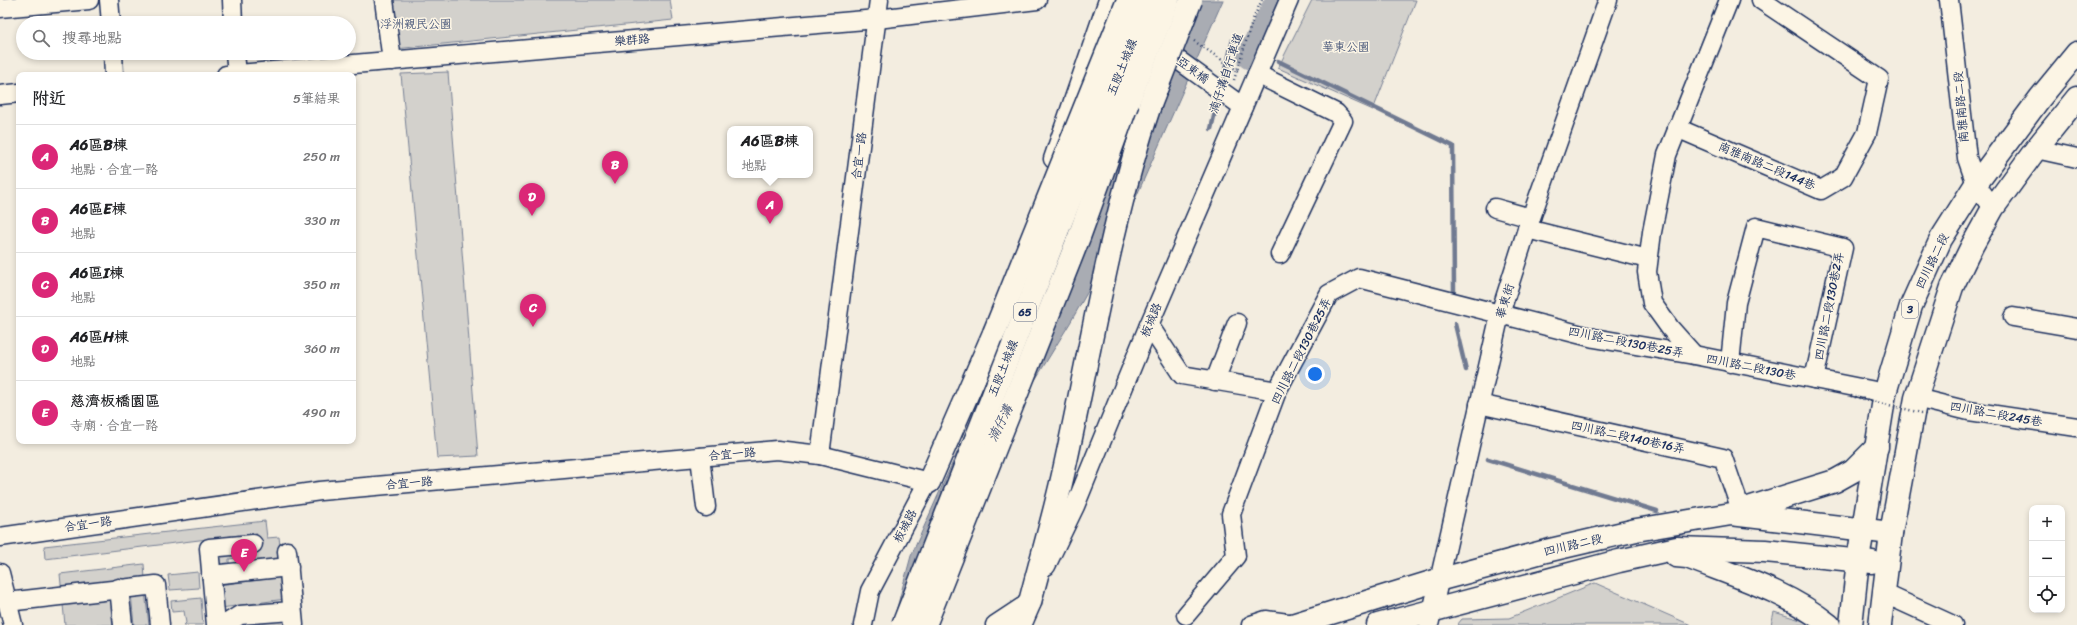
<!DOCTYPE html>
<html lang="zh-TW">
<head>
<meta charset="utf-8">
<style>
	body { margin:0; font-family:Sriracha,"LXGW WenKai TC",sans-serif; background:#f6f6f6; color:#202124 }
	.controls { position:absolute; right:12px; bottom:12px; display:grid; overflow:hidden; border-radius:8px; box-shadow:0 2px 6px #0003 }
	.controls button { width:36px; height:36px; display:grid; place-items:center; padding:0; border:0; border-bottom:1px solid #e0e0e0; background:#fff; color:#202124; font:20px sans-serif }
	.you { position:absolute; left:1315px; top:374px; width:14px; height:14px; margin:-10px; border:3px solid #fff; border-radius:50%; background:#1a73e8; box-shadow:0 0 0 6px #1a73e833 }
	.badge { display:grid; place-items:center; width:26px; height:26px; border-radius:50%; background:#db2777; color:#fff; font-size:13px; font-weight:700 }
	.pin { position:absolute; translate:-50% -33px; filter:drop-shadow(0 1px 2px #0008) }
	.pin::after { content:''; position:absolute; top:21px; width:14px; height:12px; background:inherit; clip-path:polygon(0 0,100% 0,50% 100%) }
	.popup { position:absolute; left:727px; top:126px; width:86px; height:52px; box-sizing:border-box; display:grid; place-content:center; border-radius:8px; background:#fff; filter:drop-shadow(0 1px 3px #0005); font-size:13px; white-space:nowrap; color:#757577 }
	.popup b { font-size:15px; color:#202124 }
	.popup::after { content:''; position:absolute; left:50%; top:100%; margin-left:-8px; border:8px solid transparent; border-top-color:#fff }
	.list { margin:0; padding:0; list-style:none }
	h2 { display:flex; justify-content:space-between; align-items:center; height:52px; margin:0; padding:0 16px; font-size:17px }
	h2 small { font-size:13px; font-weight:400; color:#757577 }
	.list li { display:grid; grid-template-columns:26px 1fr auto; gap:12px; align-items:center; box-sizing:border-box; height:64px; padding:0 16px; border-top:1px solid #e0e0e0 }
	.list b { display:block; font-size:15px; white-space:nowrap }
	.list p { margin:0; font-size:13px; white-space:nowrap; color:#757577 }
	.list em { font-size:13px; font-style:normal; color:#757577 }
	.icon { flex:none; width:22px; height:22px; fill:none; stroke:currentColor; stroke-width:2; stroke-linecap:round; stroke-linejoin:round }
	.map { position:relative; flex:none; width:2077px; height:625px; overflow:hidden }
	.search { position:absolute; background:#fff; box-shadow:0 2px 6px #0003; left:16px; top:16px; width:340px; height:44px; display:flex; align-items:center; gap:10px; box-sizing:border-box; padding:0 14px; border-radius:22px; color:#757577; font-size:15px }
	.panel { position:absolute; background:#fff; box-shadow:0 2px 6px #0003; left:16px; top:72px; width:340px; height:372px; border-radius:8px }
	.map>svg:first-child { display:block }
	.green { fill:#d3d1cc; stroke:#778095 }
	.water { fill:#a9acb3; stroke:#707a91 }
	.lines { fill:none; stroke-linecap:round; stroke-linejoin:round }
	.stream { stroke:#707a91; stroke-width:4.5 }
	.river { stroke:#a9acb3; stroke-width:27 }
	.minor-casing { stroke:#1b2f5e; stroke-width:21 }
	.major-casing { stroke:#1b2f5e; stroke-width:25 }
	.highway-casing { stroke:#1b2f5e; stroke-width:25 }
	.path { stroke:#1b2f5e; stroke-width:2.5; stroke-dasharray:1 3; stroke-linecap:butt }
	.minor { stroke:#fcf5e5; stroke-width:18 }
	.major { stroke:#fcf5e5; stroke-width:22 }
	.highway { stroke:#fcf5e5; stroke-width:22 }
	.highway-bridge-casing { stroke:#1b2f5e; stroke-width:25; stroke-linecap:butt }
	.path-bridge { stroke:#1b2f5e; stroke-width:2.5; stroke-dasharray:1 3; stroke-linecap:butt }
	.highway-bridge { stroke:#fcf5e5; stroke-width:22 }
	.labels { text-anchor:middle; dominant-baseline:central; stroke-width:3; stroke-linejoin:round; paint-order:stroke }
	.shield { fill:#fcf5e5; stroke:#5e6a86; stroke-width:1 }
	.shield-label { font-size:11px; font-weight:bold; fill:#1b2f5e }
	.park-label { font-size:12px; fill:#49587a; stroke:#fcf5e5 }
	.street-label { font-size:12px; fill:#1b2f5e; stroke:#fcf5e5 }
	.water-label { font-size:13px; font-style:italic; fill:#465478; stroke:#fcf5e5 }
</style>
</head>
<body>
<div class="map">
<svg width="2077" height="625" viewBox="0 0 2077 625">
	<rect width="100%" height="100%" fill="#f3ede0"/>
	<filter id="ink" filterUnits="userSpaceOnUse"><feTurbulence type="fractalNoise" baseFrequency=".025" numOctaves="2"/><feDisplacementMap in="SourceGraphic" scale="8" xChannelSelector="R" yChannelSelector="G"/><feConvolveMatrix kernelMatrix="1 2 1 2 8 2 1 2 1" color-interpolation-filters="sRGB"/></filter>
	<g filter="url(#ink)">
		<!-- green -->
		<g class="green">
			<polygon points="389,0 670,0 673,20 395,49"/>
			<polygon points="1312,0 1416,0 1373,110 1278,68"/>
			<polygon points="448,72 478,456 437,458 401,74"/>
			<polygon points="265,521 267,538 279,537 282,562 245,565 245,557 229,559 229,567 219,568 218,552 257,548 256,533 45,559 44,546"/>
			<polygon points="144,564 145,579 112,598 113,625 65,625 60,574"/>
			<polygon points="198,572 199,588 170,590 168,575"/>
			<polygon points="282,577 285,599 221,608 219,585"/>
			<polygon points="1595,583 1691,625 1457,625 1462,619 1509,618"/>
			<polygon points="145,592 149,625 134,625 131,593"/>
			<polygon points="201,598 203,625 184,625 186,623 184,611 172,612 171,601"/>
			<polygon points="1774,612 1804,621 1808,625 1771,625"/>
			<polygon points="283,619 284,625 241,625 244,623"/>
		</g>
		<!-- water -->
		<polygon class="water" points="1176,0 1223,0 1118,238 1070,323 1021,403 897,625 895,615 911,556 1055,233"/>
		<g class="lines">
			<!-- stream -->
			<g class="stream">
				<polyline points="1278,61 1453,146 1454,291"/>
				<polyline points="1222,86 1233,39"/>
				<polyline points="1211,129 1219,95"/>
				<polyline points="1455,324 1466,370"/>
				<polyline points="1488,459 1657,511"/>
			</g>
			<!-- river -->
			<polyline class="river" points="1250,56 1279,0"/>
			<!-- minor casing -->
			<g class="minor-casing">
				<g id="minor">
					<polyline points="109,0 111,23"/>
					<polyline points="232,0 233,23"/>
					<polyline points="384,0 392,61"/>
					<polyline points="1949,0 1967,158 1976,184 1993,208"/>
					<polyline points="0,8 89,0"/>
					<polyline points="1159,46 1243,107"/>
					<polyline points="113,53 114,75"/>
					<polyline points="235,53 237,74"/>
					<polyline points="1257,74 1336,113 1343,121 1280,254"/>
					<polyline points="226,75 877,19 1037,0"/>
					<polyline points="0,95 19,93"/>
					<polyline points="1677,128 1821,190 1843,177 1867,133 1879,79 1761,0"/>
					<polyline points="2036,149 2077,158"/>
					<polyline points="1053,159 1108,0"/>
					<polyline points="1495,208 1531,218"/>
					<polyline points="1527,229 1648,259"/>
					<polyline points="2013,317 2077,328"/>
					<polyline points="1149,325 1182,375 1277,391"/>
					<polyline points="1694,355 1670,328 1652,303 1647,272 1652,232 1667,155 1729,0"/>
					<polyline points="1730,363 1736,303 1756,227 1843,248 1814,379"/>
					<polyline points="1215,381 1237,323"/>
					<polyline points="1916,398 1969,411 2077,427"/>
					<polyline points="1479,404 1723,458 1741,510"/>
					<polyline points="820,455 879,0"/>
					<polyline points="700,457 706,507"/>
					<polyline points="0,537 320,491 777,450 820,455 929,482"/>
					<polyline points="287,551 294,625"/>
					<polyline points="1046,566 1075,506 1149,325 1289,0"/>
					<polyline points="0,573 13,625"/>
					<polyline points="211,575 289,567"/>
					<polyline points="119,588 123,625"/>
					<polyline points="1883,593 1953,625"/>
					<polyline points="7,602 156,585 160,625"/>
					<polyline points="1186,615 1236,556 1231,514 1277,391 1329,294 1359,278 1594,338 1694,355 1885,393"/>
					<polyline points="216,625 209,548 253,544"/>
					<polyline points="224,625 240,615 292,611"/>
					<polyline points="863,625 870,591 933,472"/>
					<polyline points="995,625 1030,602 1031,598"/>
					<polyline points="1251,625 1266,620 1295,624"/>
					<polyline points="1429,625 1500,314 1527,229 1608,0"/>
				</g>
			</g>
			<!-- major casing -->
			<g class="major-casing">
				<g id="major">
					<polyline points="1739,511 1835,481 1853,471 1877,447"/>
					<path d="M1676 556 1687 557C1735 576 1789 592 1829 625"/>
					<polyline points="1020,625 1030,602"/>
					<polyline points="1292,625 1438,580 1546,551 1636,530 1731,514 1891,533"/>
					<polyline points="1378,625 1619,561 1677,548 1765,551 1872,562"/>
					<polyline points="1851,625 1858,560 1885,393 1911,306 1941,239 1976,184 2040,98 2077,53"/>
					<polyline points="1880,625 1891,533 1916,398 1952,287 1972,246 1993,208 2036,149 2077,98"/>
				</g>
			</g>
			<!-- highway casing -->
			<g class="highway-casing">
				<g id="highway">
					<polyline points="929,482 994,333"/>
					<path d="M1030 602C1042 555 1056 509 1066 461 1092 342 1111 221 1150 105"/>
				</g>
			</g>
			<!-- path -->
			<polyline class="path" points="1234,80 1253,19 1262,0"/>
			<!-- minor -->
			<use href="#minor" class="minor"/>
			<!-- major -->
			<use href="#major" class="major"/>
			<!-- highway -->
			<use href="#highway" class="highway"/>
			<!-- highway-bridge casing -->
			<g class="highway-bridge-casing">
				<g id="highway-bridge">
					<polyline points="1150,105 1191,0"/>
					<polyline points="994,333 1128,0"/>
					<polyline points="903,625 1148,0"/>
					<polyline points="925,625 1079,237 1125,110 1168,0"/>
				</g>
			</g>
			<!-- path-bridge -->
			<g class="path-bridge">
				<polyline points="1194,41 1238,71"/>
				<polyline points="1851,396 1926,414"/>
			</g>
			<!-- highway-bridge -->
			<use href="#highway-bridge" class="highway-bridge"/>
		</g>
	</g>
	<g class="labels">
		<!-- shield labels -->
		<g class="shield">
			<rect x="1902" y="300" width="16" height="18" rx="3"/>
			<rect x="1014" y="303" width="22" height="18" rx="3"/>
		</g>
		<g class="shield-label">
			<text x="1910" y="309">3</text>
			<text x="1025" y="312">65</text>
		</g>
		<!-- park labels -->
		<g class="park-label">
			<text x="416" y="24">浮洲親民公園</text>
			<text x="1346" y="47">華東公園</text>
		</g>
		<!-- street labels -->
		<g class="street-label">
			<text transform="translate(632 40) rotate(-5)">樂群路</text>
			<text transform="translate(1122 67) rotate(-68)">五股土城線</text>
			<text transform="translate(1193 70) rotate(36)">亞東橋</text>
			<text transform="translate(1226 73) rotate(-72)">湳仔溝自行車道</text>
			<text transform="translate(1961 107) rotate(-95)">南雅南路二段</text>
			<text transform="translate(859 156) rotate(-83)">合宜一路</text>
			<text transform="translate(1767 166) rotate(23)">南雅南路二段144巷</text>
			<text transform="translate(1932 261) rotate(-64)">四川路二段</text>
			<text transform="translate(1505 301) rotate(-73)">華東街</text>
			<text transform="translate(1829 306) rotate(-79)">四川路二段130巷2弄</text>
			<text transform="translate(1151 320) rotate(-67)">板城路</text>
			<text transform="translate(1626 342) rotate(11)">四川路二段130巷25弄</text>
			<text transform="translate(1301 351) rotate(-63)">四川路二段130巷25弄</text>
			<text transform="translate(1751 367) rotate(11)">四川路二段130巷</text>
			<text transform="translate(1003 368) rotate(-68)">五股土城線</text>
			<text transform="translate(1996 414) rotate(10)">四川路二段245巷</text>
			<text transform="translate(1628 437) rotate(12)">四川路二段140巷16弄</text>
			<text transform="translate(732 454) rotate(-5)">合宜一路</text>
			<text transform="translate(409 483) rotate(-5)">合宜一路</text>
			<text transform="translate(88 524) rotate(-8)">合宜一路</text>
			<text transform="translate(905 526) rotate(-62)">板城路</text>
			<text transform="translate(1573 545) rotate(-13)">四川路二段</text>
		</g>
		<!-- water labels -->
		<g class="water-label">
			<text transform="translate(1000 423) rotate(-64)">湳仔溝</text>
		</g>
	</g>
</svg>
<div class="controls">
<button>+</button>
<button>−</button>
<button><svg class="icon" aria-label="locate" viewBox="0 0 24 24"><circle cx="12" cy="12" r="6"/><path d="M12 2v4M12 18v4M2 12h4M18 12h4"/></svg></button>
</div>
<div class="you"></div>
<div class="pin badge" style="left:770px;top:224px">A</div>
<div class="popup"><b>A6區B棟</b>地點</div>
<div class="pin badge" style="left:615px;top:184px">B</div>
<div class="pin badge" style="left:533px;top:327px">C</div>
<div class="pin badge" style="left:532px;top:216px">D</div>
<div class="pin badge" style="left:244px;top:572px">E</div>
<div class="search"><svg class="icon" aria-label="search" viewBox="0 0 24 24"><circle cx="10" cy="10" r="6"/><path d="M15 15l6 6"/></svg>搜尋地點</div>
<section class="panel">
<h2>附近<small>5筆結果</small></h2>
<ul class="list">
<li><span class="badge">A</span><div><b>A6區B棟</b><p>地點 · 合宜一路</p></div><em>250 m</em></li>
<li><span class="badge">B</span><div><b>A6區E棟</b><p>地點</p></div><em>330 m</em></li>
<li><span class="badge">C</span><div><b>A6區I棟</b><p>地點</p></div><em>350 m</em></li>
<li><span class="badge">D</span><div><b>A6區H棟</b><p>地點</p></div><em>360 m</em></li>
<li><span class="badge">E</span><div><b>慈濟板橋園區</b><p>寺廟 · 合宜一路</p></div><em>490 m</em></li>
</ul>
</section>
</div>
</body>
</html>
